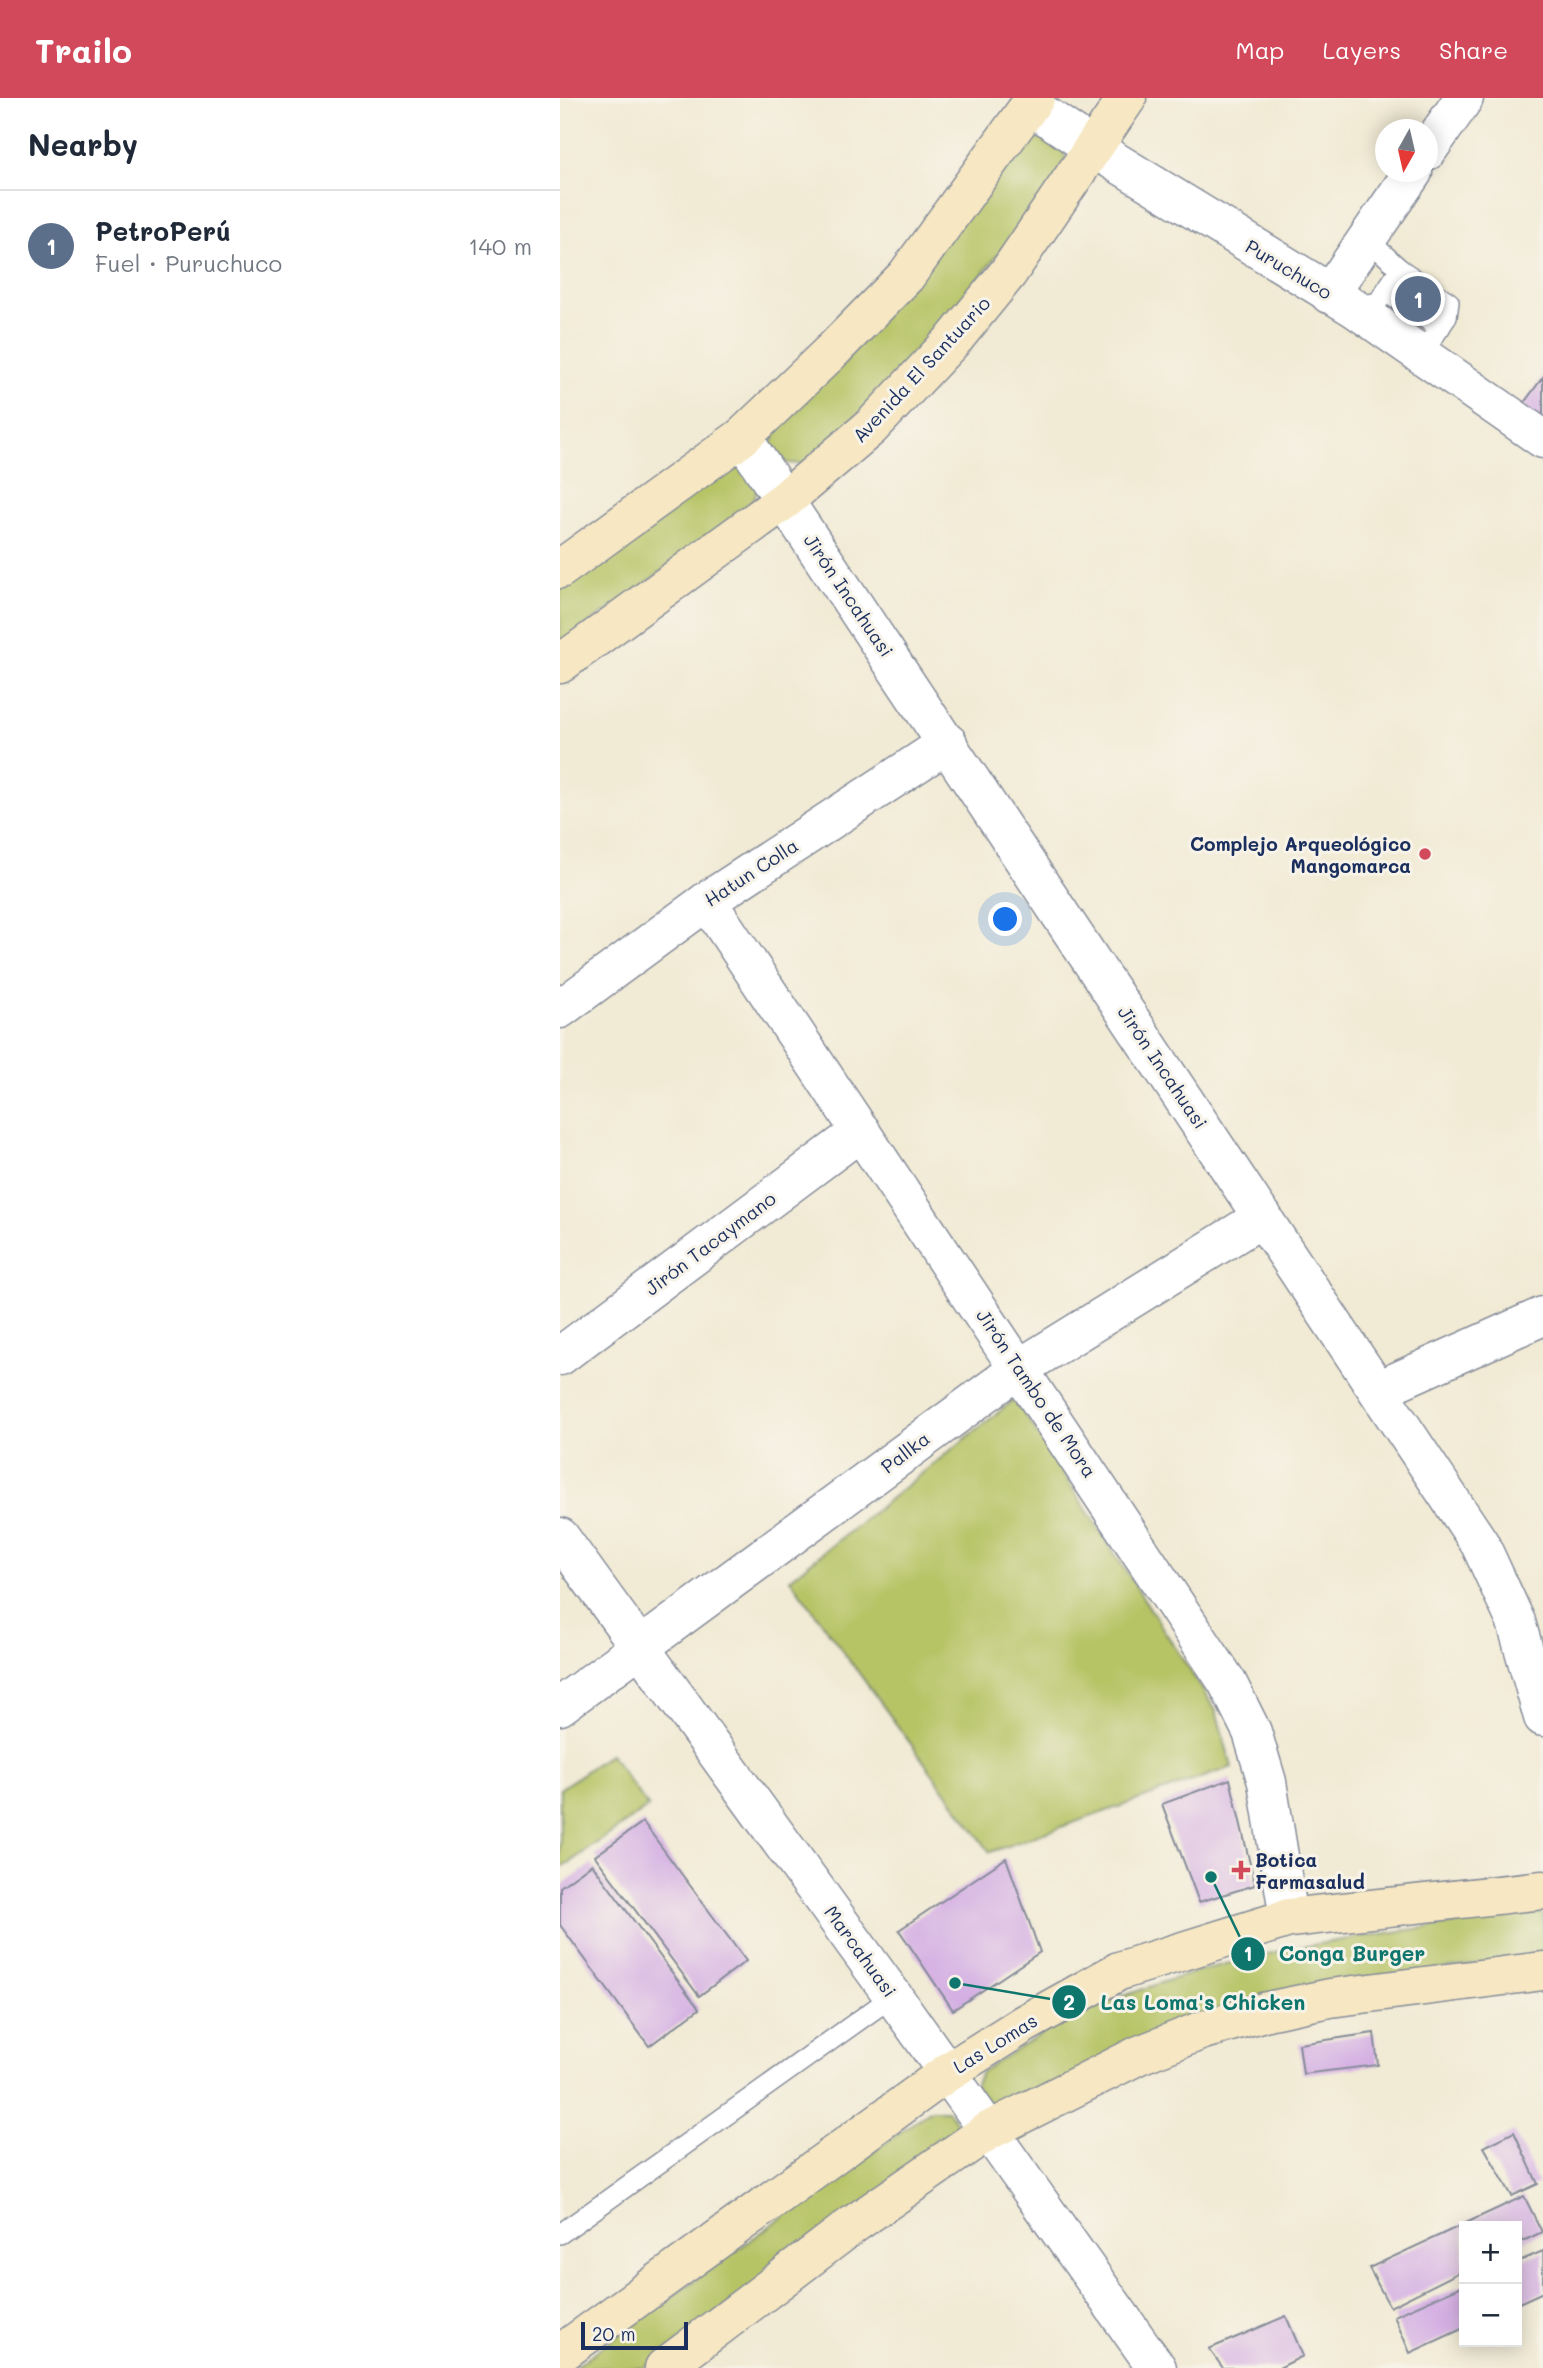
<!DOCTYPE html>
<html lang="en">
<head>
<meta charset="utf-8">
<style>
	body { margin:0; font-family:Mali,sans-serif; background:#f6f6f7; color:#1f2937 }
	.controls { position:absolute; right:21px; bottom:21px; display:grid; overflow:hidden; border-radius:0px; box-shadow:0 4px 18px #0003 }
	.controls button { width:63px; height:63px; display:grid; place-items:center; padding:0; border:0; border-bottom:2px solid #e0e1e3; background:#fff; color:#1f2937; font:35px sans-serif }
	.compass { position:absolute; left:815px; top:21px; width:63px; height:63px; border-radius:50%; background:#fff; box-shadow:0 4px 18px #0003; rotate:188deg }
	.scale { position:absolute; left:21px; bottom:18px; width:107px; box-sizing:border-box; padding-left:7px; border:4px solid #1b2f5e; border-top:0; font-size:19px; line-height:24px; white-space:nowrap; color:#1b2f5e; -webkit-text-stroke:5px #f7f3e8; paint-order:stroke }
	.you { position:absolute; left:446px; top:822px; width:24px; height:24px; margin:-18px; border:5px solid #fff; border-radius:50%; background:#1a73e8; box-shadow:0 0 0 10px #1a73e833 }
	.badge { display:grid; place-items:center; width:46px; height:46px; border-radius:50%; background:#d1495b; color:#fff; font-size:23px; font-weight:700 }
	.pin { position:absolute; translate:-50% -50%; border:4px solid #fff; box-shadow:0 2px 7px #0006 }
	.list { margin:0; padding:0; list-style:none }
	h2 { display:flex; justify-content:space-between; align-items:center; height:91px; margin:0; padding:0 28px; font-size:30px }
	h2 small { font-size:23px; font-weight:400; color:#747a83 }
	.list li { display:grid; grid-template-columns:46px 1fr auto; gap:21px; align-items:center; box-sizing:border-box; height:112px; padding:0 28px; border-top:2px solid #e0e1e3 }
	.list b { display:block; font-size:26px; white-space:nowrap }
	.list p { margin:0; font-size:23px; white-space:nowrap; color:#747a83 }
	.list em { font-size:23px; font-style:normal; color:#747a83 }
	.map { position:relative; flex:none; width:983px; height:2270px; overflow:hidden }
	header { display:flex; align-items:center; gap:42px; box-sizing:border-box; height:98px; padding:0 35px; background:#d1495b; color:#fff }
	header strong { font-size:33px }
	nav { display:flex; gap:38px; margin-inline-start:auto; font-size:24px }
	main { display:flex }
	aside { flex:1; background:#fff }
	.map>svg:first-child { display:block }
	.green { fill:#b7c466; stroke:#697a62; stroke-width:2 }
	.building { fill:#d4afe3 }
	.lines { fill:none; stroke-linecap:round; stroke-linejoin:round }
	.lane-casing { stroke:#868c99; stroke-width:22 }
	.street-casing { stroke:#868c99; stroke-width:41 }
	.secondary-casing { stroke:#868c99; stroke-width:41 }
	.lane { stroke:#fff; stroke-width:19 }
	.street { stroke:#fff; stroke-width:38 }
	.secondary { stroke:#f7e8c3; stroke-width:38 }
	.poi-dot { fill:#d1495b; stroke:#f7f3e8; stroke-width:2.5 }
	.labels { text-anchor:middle; dominant-baseline:central; stroke-width:6; stroke-linejoin:round; paint-order:stroke }
	.street-label { font-size:19px; fill:#1b2f5e; stroke:#f7f3e8 }
	.poi-label { font-size:19px; font-weight:bold; fill:#1b2f5e; stroke:#f7f3e8; text-anchor:end }
	.leader { fill:none; stroke:#0f766e; stroke-width:2.5 }
	.callout-dot { fill:#0f766e; stroke:#f7f3e8; stroke-width:2.5 }
	.mark-label { font-size:21px; text-anchor:middle; font-weight:bold; fill:#fff }
	.callout-label { font-size:21px; text-anchor:middle; font-weight:bold; fill:#0f766e; stroke:#f7f3e8; stroke-width:6; stroke-linejoin:round; paint-order:stroke }
</style>
</head>
<body>
<header>
<strong>Trailo</strong>
<nav><a>Map</a><a>Layers</a><a>Share</a></nav>
</header>
<main>
<aside>
<h2>Nearby<small></small></h2>
<ul class="list">
<li><span class="badge" style="background:#5c6f8a">1</span><div><b>PetroPerú</b><p>Fuel · Puruchuco</p></div><em>140 m</em></li>
</ul>
</aside>
<div class="map">
<svg width="983" height="2270" viewBox="0 0 983 2270">
	<rect width="100%" height="100%" fill="#f7f3e8"/>
	<filter id="ink" filterUnits="userSpaceOnUse"><feTurbulence type="fractalNoise" baseFrequency=".0143" numOctaves="2"/><feDisplacementMap in="SourceGraphic" scale="14" xChannelSelector="R" yChannelSelector="G"/><feConvolveMatrix kernelMatrix="1 2 1 2 8 2 1 2 1" color-interpolation-filters="sRGB"/></filter>
	<filter id="wash" filterUnits="userSpaceOnUse"><feTurbulence type="fractalNoise" baseFrequency=".00686" numOctaves="4" result="noise"/><feDisplacementMap in="SourceGraphic" scale="28" xChannelSelector="R" yChannelSelector="G"/><feGaussianBlur stdDeviation="1.57" result="paint"/><feColorMatrix in="noise" values="0 0 0 0 0 0 0 0 0 0 0 0 0 0 0 0 0 1.4 0 .05"/><feComposite in="paint" operator="in"/></filter>
	<g filter="url(#wash)">
		<rect width="100%" height="100%" fill="#f1ead4"/>
		<!-- green -->
		<g class="green">
			<polygon points="481,40 504,52 506,70 343,277 243,366 227,365 211,349 217,329 464,42"/>
			<polygon points="166,368 181,371 198,391 189,410 0,547 0,491"/>
			<polygon points="455,1301 656,1613 672,1669 430,1754 230,1481"/>
			<polygon points="50,1656 88,1709 0,1771 0,1691"/>
			<path d="M983 1815V1857L770 1887 442 2009 429 2006 415 1988 421 1974C451 1956 481 1934 513 1919 667 1849 818 1836 983 1815Z"/>
			<polygon points="371,2012 387,2012 400,2029 395,2046 288,2117 84,2270 13,2270"/>
		</g>
		<g id="blocks">
			<!-- building -->
			<g class="building">
				<polygon points="846,178 877,199 865,217 834,196"/>
				<polygon points="983,279 983,323 961,309"/>
				<polygon points="670,1681 695,1787 639,1804 602,1706"/>
				<polygon points="83,1724 186,1863 139,1898 35,1758"/>
				<polygon points="446,1760 480,1854 393,1912 339,1832"/>
				<polygon points="32,1766 139,1911 89,1948 0,1827 0,1789"/>
				<polygon points="814,1935 818,1967 743,1976 739,1946"/>
				<polygon points="954,2034 978,2086 952,2098 924,2049"/>
				<polygon points="964,2098 982,2134 957,2146 957,2128 904,2128 904,2172 830,2209 809,2170"/>
				<polygon points="983,2153 983,2194 957,2206 957,2164"/>
				<polygon points="904,2187 904,2230 850,2255 834,2218"/>
				<polygon points="726,2218 743,2258 719,2270 663,2270 649,2251"/>
			</g>
		</g>
	</g>
	<g filter="url(#ink)">
		<use href="#blocks" fill-opacity="0" stroke="#868c99" stroke-width="2"/>
		<g class="lines">
			<!-- lane casing -->
			<g class="lane-casing">
				<g id="lane">
					<polyline points="807,141 840,171"/>
					<polyline points="827,195 880,230"/>
					<polyline points="795,209 818,204 840,171 889,204 887,219 863,255"/>
					<polyline points="0,2136 333,1898"/>
				</g>
			</g>
			<!-- street casing -->
			<g class="street-casing">
				<g id="street">
					<polyline points="470,7 533,50 793,209 983,341"/>
					<polyline points="867,53 904,0"/>
					<polyline points="769,196 853,74"/>
					<polyline points="182,339 920,1446 956,1524 983,1619"/>
					<polyline points="147,803 667,1584 692,1634 707,1684 729,1820"/>
					<polyline points="0,911 147,803 388,645"/>
					<polyline points="0,1258 301,1033"/>
					<polyline points="818,1292 983,1218"/>
					<polyline points="0,1439 333,1898 597,2270"/>
					<polyline points="0,1608 460,1270 703,1119"/>
				</g>
			</g>
			<!-- secondary casing -->
			<g class="secondary-casing">
				<g id="secondary">
					<polyline points="0,471 182,339 274,251 346,178 475,0"/>
					<polyline points="0,566 225,402 311,329 395,240 448,175 567,0"/>
					<polyline points="0,2256 388,1974 464,1926 559,1873 729,1820 983,1792"/>
					<polyline points="104,2270 294,2126 428,2033 579,1957 643,1932 707,1913 770,1900 983,1873"/>
				</g>
			</g>
			<!-- lane -->
			<use href="#lane" class="lane"/>
			<!-- street -->
			<use href="#street" class="street"/>
			<!-- secondary -->
			<use href="#secondary" class="secondary"/>
		</g>
	</g>
	<!-- markers -->
	<g class="poi-dot">
		<circle cx="865" cy="756" r="7"/>
		<path d="M677.5 1761.5h7v7h7v7h-7v7h-7v-7h-7v-7h7z"/>
	</g>
	<g class="labels">
		<!-- street labels -->
		<g class="street-label">
			<text transform="translate(729 171) rotate(31)">Puruchuco</text>
			<text transform="translate(361 271) rotate(-47)">Avenida El Santuario</text>
			<text transform="translate(289 497) rotate(56)">Jirón Incahuasi</text>
			<text transform="translate(191 774) rotate(-33)">Hatun Colla</text>
			<text transform="translate(603 969) rotate(56)">Jirón Incahuasi</text>
			<text transform="translate(150 1145) rotate(-37)">Jirón Tacaymano</text>
			<text transform="translate(477 1295) rotate(56)">Jirón Tambo de Mora</text>
			<text transform="translate(345 1354) rotate(-37)">Pallka</text>
			<text transform="translate(301 1853) rotate(54)">Marcahuasi</text>
			<text transform="translate(435 1945) rotate(-32)">Las Lomas</text>
		</g>
		<!-- poi labels -->
		<g class="poi-label">
			<text x="851" y="745">Complejo Arqueológico<tspan x="851" dy="22">Mangomarca</tspan></text>
			<text x="695" y="1761" text-anchor="start">Botica<tspan x="695" dy="22">Farmasalud</tspan></text>
		</g>
	</g>
	<!-- callouts -->
	<path class="leader" d="M651 1779L688 1856M395 1885L509 1904"/>
	<g class="callout-dot">
		<circle cx="651" cy="1779" r="7"/>
		<circle cx="395" cy="1885" r="7"/>
		<circle cx="688" cy="1856" r="18"/>
		<circle cx="509" cy="1904" r="18"/>
	</g>
	<g class="mark-label">
		<text x="688" y="1863">1</text>
		<text x="509" y="1912">2</text>
	</g>
	<g class="callout-label">
		<text x="792" y="1863">Conga Burger</text>
		<text x="643" y="1912">Las Loma's Chicken</text>
	</g>
</svg>
<div class="controls">
<button>+</button>
<button>−</button>
</div>
<svg class="compass" viewBox="-18 -18 36 36"><path d="M0-13l5 13h-10z" fill="#e53935"/><path d="M0 13l5-13h-10z" fill="#747a83"/></svg>
<div class="scale">20 m</div>
<div class="you"></div>
<div class="pin badge" style="left:858px;top:201px;background:#5c6f8a">1</div>
</div>
</main>
</body>
</html>
